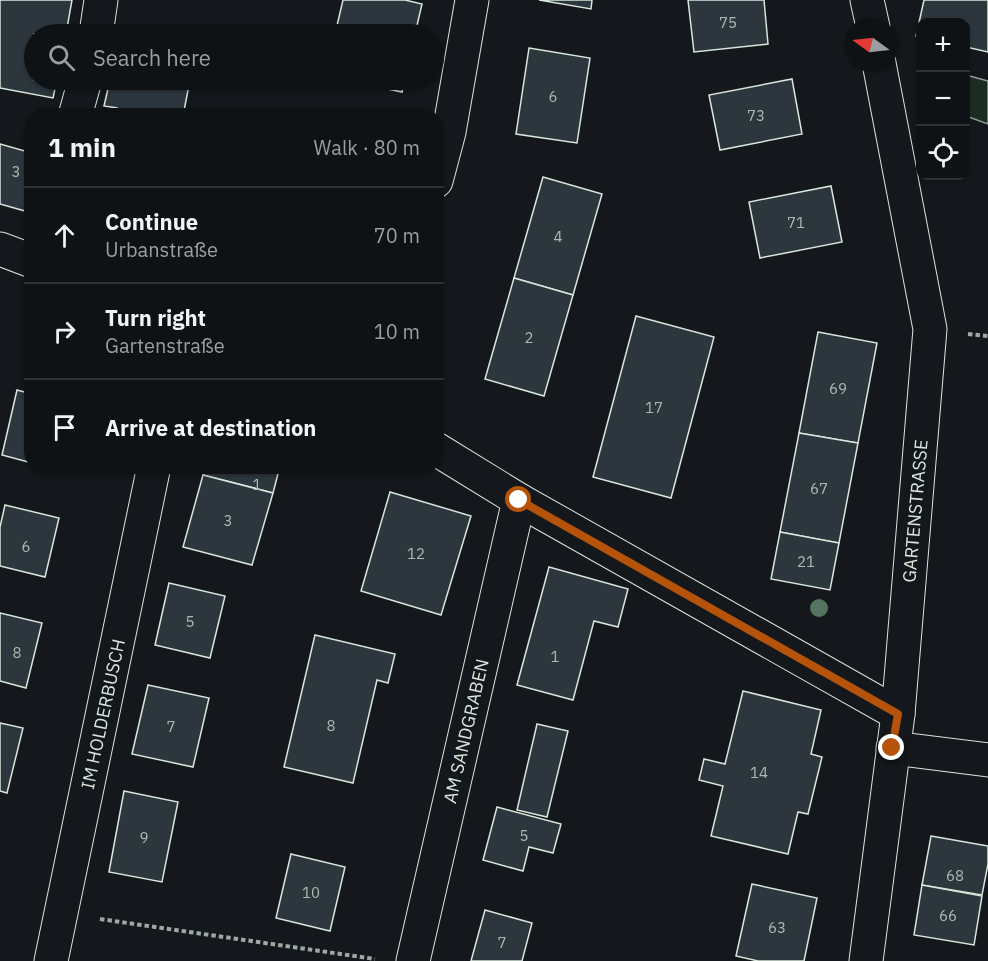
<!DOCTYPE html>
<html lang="en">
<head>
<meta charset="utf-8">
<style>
	body { margin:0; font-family:"IBM Plex Sans",sans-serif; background:#1d2022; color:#f1f3f6 }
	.controls { position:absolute; right:18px; top:18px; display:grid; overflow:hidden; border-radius:12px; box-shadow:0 2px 4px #0004 }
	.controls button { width:54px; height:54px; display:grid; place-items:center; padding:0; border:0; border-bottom:2px solid #2f3234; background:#0f1215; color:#f1f3f6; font:30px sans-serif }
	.compass { position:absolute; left:844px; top:18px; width:54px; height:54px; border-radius:50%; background:#0f1215; box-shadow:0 2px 4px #0004; rotate:285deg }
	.stop { position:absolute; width:18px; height:18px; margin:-14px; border:4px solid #b45309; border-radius:50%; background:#fff }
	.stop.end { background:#b45309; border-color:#fff; box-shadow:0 2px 6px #0008 }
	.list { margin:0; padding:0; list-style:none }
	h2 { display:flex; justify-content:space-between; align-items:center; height:78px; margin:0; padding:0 24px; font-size:26px }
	h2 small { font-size:20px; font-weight:400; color:#9b9ea0 }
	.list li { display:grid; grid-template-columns:39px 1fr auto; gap:18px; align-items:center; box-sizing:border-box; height:96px; padding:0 24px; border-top:2px solid #2f3234 }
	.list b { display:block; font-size:22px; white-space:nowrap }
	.list p { margin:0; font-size:20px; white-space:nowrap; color:#9b9ea0 }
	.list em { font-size:20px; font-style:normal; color:#9b9ea0 }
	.icon { flex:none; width:33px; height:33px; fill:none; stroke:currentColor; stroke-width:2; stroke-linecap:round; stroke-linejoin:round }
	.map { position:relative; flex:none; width:988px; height:961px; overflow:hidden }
	.search { position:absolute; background:#0f1215; box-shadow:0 2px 4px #0004; left:24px; top:24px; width:420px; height:66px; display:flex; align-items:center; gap:15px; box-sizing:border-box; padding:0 21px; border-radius:33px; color:#9b9ea0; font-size:22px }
	.panel { position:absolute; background:#0f1215; box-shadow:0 2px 4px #0004; left:24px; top:108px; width:420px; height:366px; border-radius:24px }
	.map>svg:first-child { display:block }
	.green { fill:#1a2d24; stroke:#939e99; stroke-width:1.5 }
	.building { fill:#2c363c; stroke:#d8e6dc; stroke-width:1.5 }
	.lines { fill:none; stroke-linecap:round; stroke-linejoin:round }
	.minor-casing { stroke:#d8e6dc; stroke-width:35 }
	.path { stroke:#9da8a2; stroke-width:4; stroke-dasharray:4.5 3; stroke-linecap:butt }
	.minor { stroke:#14181c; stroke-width:33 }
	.tree { fill:#55745f }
	.route { stroke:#b45309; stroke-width:8 }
	.labels { text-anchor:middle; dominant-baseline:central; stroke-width:4.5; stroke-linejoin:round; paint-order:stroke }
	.number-label { font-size:15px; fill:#adbab4 }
	.street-label { font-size:18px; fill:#d8e6dc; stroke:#14181c }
</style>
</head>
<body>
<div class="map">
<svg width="988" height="961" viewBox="0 0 988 961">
	<rect width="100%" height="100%" fill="#14181c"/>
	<!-- green -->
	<polygon class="green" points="966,75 988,81 988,124 966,116"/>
	<!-- building -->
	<g class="building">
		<polygon points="0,0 72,0 66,34 34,34 34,80 57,80 53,98 0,88"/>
		<polygon points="343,0 405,0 422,4 415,34 335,34"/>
		<polygon points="539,0 592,0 591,9"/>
		<polygon points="688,0 764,0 768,44 694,52"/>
		<polygon points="924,0 988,0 988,52 966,47 966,22 920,22 920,37 916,36"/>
		<polygon points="135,28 165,34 133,34"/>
		<polygon points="529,48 590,58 577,143 516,134"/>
		<polygon points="792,79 802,134 720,150 709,95"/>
		<polygon points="110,80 190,80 183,116 116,116 117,108 104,106"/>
		<polygon points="346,80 405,80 402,92"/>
		<polygon points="0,144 32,153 32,190 25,211 0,204"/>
		<polygon points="543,177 602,194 573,295 514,278"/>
		<polygon points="831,186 842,242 760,258 749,202"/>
		<polygon points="514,278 573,295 544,396 485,379"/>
		<polygon points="636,316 714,337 671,498 593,477"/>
		<polygon points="818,332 877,343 858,443 799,433"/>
		<polygon points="17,390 32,394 32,463 2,455"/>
		<polygon points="799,433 858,443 839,543 780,532"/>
		<polygon points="206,466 280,466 273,493 203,475"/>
		<polygon points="203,475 273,493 252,565 183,547"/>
		<polygon points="390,492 471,516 441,615 361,591"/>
		<polygon points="5,505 59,518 45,577 0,566 0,527"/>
		<polygon points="780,532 839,543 830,590 771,579"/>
		<polygon points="549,567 628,589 618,627 594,621 573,700 517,685"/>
		<polygon points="169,583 225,596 210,658 155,645"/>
		<polygon points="0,613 42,623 26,688 0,681"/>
		<polygon points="315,635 395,654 388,683 377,680 353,783 284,767"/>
		<polygon points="148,685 209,698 193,767 132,754"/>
		<polygon points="743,691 821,710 811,754 822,757 808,814 798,812 788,854 711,836 723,786 699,780 704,759 725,764"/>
		<polygon points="0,723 23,728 7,793 0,791"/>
		<polygon points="537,724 568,731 547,817 517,810"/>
		<polygon points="124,791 178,802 162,882 109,872"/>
		<polygon points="497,807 561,824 553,853 529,847 523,871 483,860"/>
		<polygon points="931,836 988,846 988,864 982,895 922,885"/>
		<polygon points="291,854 345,867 330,931 276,918"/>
		<polygon points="752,884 817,898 804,961 758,961 736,956"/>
		<polygon points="922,885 982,896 974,945 914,935"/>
		<polygon points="485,910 532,923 522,961 471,961"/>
	</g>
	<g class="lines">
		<!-- minor casing -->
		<g class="minor-casing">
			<g id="minor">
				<polyline points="867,0 873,27"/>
				<polyline points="96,34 101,0"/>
				<polyline points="75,116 85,80"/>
				<polyline points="436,181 449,132 472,0"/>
				<polyline points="0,249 32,261"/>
				<polyline points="436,449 519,500 898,714"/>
				<polyline points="893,748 988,760"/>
				<polyline points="51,961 154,466"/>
				<polyline points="413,961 519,500"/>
				<polyline points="866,961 898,714 930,329 879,63"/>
			</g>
		</g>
		<!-- path -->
		<g class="path">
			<polyline points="968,334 988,336"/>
			<polyline points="100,919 375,959"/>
		</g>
		<!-- minor -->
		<use href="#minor" class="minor"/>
	</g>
	<!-- trees -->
	<circle class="tree" cx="819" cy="608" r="9"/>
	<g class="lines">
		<!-- route -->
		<polyline class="route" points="519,500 898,714 892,748"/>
	</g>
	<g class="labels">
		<!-- number labels -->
		<g class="number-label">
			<text x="728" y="22">75</text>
			<text x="553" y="96">6</text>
			<text x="756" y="115">73</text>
			<text x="16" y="171">3</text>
			<text x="796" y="222">71</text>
			<text x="558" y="236">4</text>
			<text x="529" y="337">2</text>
			<text x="838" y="388">69</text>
			<text x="654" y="407">17</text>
			<text x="257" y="484">1</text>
			<text x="819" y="488">67</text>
			<text x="228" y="520">3</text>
			<text x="26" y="546">6</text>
			<text x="416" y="553">12</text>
			<text x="806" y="561">21</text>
			<text x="190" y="621">5</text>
			<text x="17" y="652">8</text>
			<text x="555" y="656">1</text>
			<text x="331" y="725">8</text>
			<text x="171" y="726">7</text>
			<text x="759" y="772">14</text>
			<text x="524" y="835">5</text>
			<text x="144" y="837">9</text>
			<text x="955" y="875">68</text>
			<text x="311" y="892">10</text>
			<text x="948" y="915">66</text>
			<text x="777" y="927">63</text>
			<text x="502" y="942">7</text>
		</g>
		<!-- street labels -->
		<g class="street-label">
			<text transform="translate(915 511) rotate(-85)">GARTENSTRASSE</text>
			<text transform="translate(103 714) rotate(-78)">IM HOLDERBUSCH</text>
			<text transform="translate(466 731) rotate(-77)">AM SANDGRABEN</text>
		</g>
	</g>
</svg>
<div class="controls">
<button>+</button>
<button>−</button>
<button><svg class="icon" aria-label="locate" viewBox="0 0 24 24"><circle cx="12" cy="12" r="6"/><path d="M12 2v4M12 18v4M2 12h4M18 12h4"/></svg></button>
</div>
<svg class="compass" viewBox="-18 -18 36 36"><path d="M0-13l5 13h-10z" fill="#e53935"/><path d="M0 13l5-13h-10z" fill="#9b9ea0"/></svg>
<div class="stop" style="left:519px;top:500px"></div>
<div class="stop end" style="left:892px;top:748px"></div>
<div class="search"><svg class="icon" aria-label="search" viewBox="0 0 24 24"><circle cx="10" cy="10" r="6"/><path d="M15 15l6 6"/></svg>Search here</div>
<section class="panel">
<h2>1 min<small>Walk · 80 m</small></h2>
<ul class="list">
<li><svg class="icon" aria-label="ahead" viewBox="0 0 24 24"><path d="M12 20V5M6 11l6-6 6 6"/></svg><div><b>Continue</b><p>Urbanstraße</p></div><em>70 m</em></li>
<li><svg class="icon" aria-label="right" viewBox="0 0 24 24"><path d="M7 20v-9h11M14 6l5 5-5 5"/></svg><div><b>Turn right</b><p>Gartenstraße</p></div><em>10 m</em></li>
<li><svg class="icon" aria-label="arrive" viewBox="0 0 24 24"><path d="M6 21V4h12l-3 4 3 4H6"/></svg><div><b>Arrive at destination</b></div></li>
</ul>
</section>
</div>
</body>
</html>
